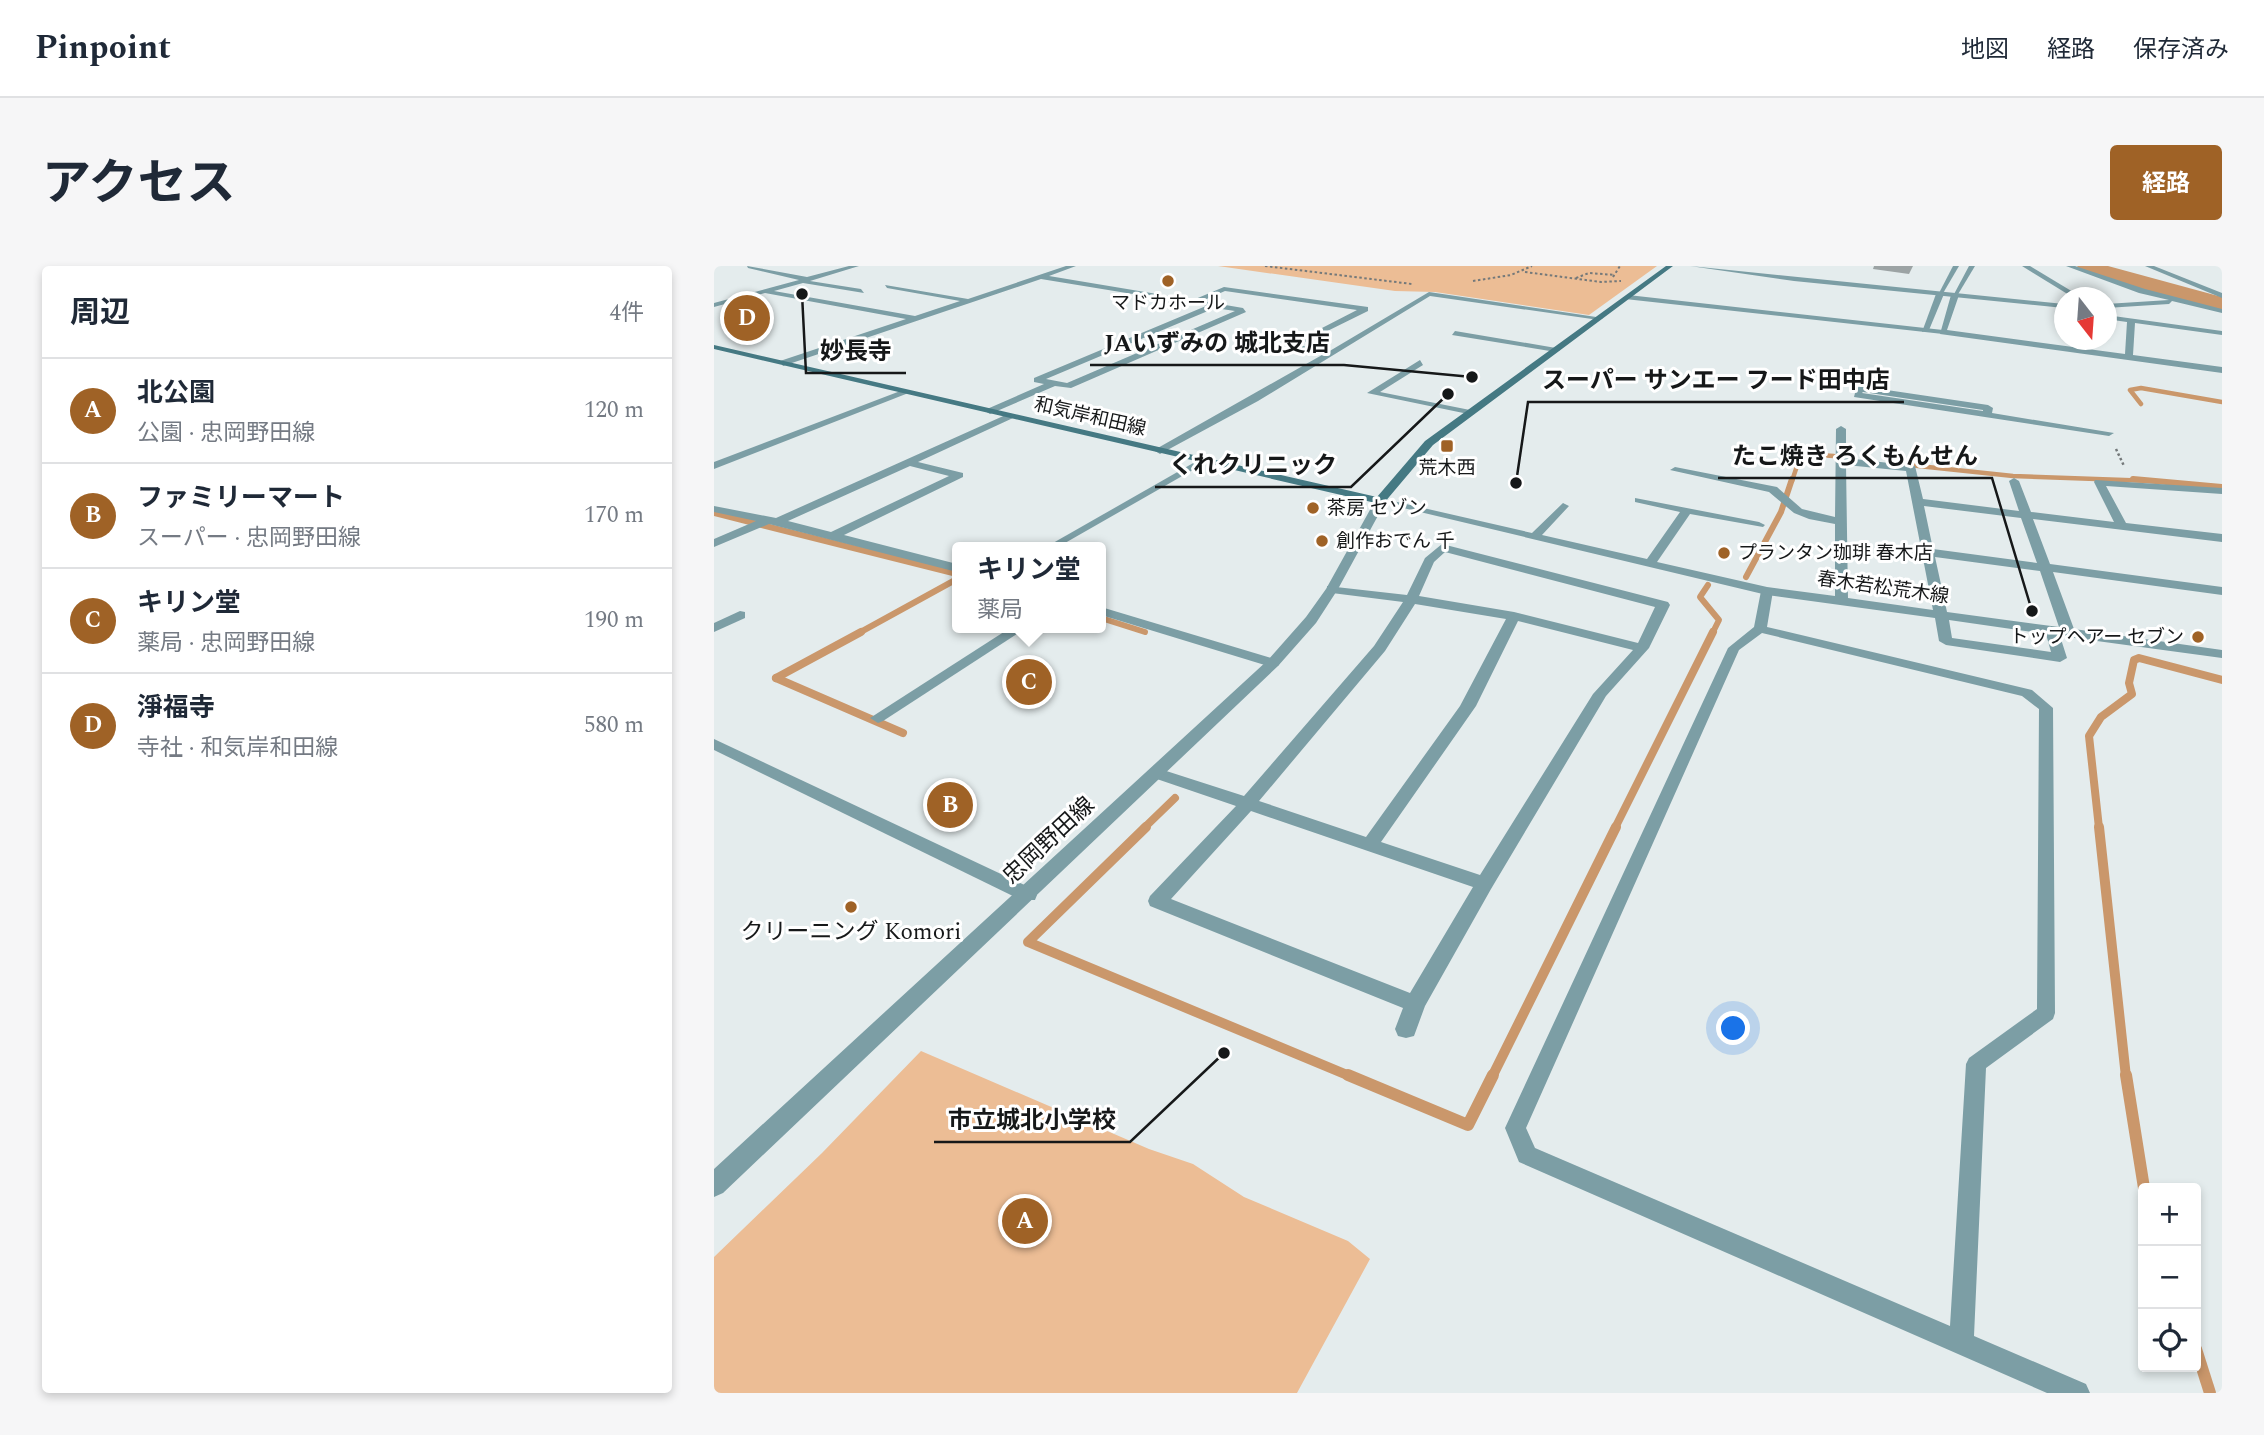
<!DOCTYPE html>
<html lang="ja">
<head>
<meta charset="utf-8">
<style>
	body { margin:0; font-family:Spectral,"Noto Sans JP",serif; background:#f6f6f7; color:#1f2937 }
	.controls { position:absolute; right:21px; bottom:21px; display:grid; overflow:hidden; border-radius:7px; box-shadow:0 4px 10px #0003 }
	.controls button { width:63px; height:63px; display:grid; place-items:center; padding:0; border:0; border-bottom:2px solid #e0e1e3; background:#fff; color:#1f2937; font:35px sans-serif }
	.compass { position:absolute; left:1340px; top:21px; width:63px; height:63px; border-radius:50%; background:#fff; box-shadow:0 4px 10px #0003; rotate:163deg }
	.you { position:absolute; left:1020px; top:763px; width:24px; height:24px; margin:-18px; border:5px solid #fff; border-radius:50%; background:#1a73e8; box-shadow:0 0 0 10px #1a73e833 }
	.badge { display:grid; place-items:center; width:46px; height:46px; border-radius:50%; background:#9f6226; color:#fff; font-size:23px; font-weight:700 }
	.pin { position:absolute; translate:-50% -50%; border:4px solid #fff; box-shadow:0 2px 7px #0006 }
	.popup { position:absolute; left:238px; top:276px; width:154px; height:91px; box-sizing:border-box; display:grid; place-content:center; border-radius:7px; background:#fff; filter:drop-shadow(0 2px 5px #0005); font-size:23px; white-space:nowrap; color:#747a83 }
	.popup b { font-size:26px; color:#1f2937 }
	.popup::after { content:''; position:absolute; left:50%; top:100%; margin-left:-14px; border:14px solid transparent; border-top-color:#fff }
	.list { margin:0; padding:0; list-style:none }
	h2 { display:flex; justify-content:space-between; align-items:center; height:91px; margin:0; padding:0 28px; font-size:30px }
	h2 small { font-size:23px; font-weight:400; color:#747a83 }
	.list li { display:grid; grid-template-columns:46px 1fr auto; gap:21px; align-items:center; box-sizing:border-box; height:105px; padding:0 28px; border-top:2px solid #e0e1e3 }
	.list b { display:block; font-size:26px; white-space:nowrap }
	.list p { margin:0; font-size:23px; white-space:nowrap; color:#747a83 }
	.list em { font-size:23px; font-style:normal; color:#747a83 }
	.icon { flex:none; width:38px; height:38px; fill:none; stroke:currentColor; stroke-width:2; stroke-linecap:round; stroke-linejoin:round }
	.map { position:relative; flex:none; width:1508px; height:1127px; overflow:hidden; border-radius:7px }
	header { display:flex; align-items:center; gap:42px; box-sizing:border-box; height:98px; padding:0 35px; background:#fff; border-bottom:2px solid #e0e1e3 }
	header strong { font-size:33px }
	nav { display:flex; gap:38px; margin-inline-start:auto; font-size:24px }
	.intro { display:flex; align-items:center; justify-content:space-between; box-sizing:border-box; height:168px; padding:0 42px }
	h1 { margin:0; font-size:49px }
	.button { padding:18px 32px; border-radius:7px; background:#9f6226; color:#fff; font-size:24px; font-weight:700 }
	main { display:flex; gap:42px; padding:0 42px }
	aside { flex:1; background:#fff; border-radius:7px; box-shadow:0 4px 10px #0003 }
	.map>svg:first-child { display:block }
	.green { fill:#ecbd95 }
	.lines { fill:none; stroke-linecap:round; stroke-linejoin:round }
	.stream-far4 { stroke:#ca976b; stroke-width:4.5 }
	.stream-far3 { stroke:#ca976b; stroke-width:6 }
	.stream-far2 { stroke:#ca976b; stroke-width:8 }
	.stream-far1 { stroke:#ca976b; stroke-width:10 }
	.stream { stroke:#ca976b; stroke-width:12 }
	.river { fill:#ca976b; fill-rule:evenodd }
	.path-far1 { stroke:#74797a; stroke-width:2; stroke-dasharray:2.5 2.5; stroke-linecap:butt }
	.path { stroke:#74797a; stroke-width:2.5; stroke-dasharray:2.5 2.5; stroke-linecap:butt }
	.service { fill:#7c9ea5; fill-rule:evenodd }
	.minor { fill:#7c9ea5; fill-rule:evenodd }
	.tertiary { fill:#7c9ea5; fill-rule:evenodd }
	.secondary { fill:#457983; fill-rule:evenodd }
	.wall { fill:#9ca3a4 }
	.poi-dot { fill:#9f6226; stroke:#fff; stroke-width:2.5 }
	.labels { text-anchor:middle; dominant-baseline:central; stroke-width:6; stroke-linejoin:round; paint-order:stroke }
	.far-poi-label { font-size:19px; fill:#161819; stroke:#fff; text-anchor:start }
	.far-street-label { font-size:19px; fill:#161819; stroke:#fff }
	.street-label { font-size:23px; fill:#161819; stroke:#fff }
	.poi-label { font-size:23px; fill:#161819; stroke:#fff }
	.leader { fill:none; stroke:#161819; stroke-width:2.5 }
	.callout-dot { fill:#161819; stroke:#fff; stroke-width:2.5 }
	.callout-label { font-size:24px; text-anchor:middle; font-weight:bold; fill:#161819; stroke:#fff; stroke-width:6; stroke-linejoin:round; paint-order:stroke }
</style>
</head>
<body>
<header>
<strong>Pinpoint</strong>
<nav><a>地図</a><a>経路</a><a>保存済み</a></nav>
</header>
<div class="intro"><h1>アクセス</h1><a class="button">経路</a></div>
<main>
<aside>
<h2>周辺<small>4件</small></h2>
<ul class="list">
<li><span class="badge">A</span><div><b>北公園</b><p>公園 · 忠岡野田線</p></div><em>120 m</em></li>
<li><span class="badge">B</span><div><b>ファミリーマート</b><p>スーパー · 忠岡野田線</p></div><em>170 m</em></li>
<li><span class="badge">C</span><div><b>キリン堂</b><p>薬局 · 忠岡野田線</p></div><em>190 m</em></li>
<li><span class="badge">D</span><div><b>淨福寺</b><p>寺社 · 和気岸和田線</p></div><em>580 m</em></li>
</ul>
</aside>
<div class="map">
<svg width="1508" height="1127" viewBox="0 0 1508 1127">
	<rect width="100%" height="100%" fill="#e4eced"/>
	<!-- green -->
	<g class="green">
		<polygon points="504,0 943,0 875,49 721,26 681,25"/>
		<polygon points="207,785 435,883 479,898 530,931 634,975 656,993 583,1127 0,1127 0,991 108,887"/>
	</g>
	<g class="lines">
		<!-- stream-far4 -->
		<g class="stream-far4">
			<polyline points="1427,138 1416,124 1427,122 1508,136"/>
			<polyline points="1176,197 1299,210 1439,215"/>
			<polyline points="1078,215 1087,188 1120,190"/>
		</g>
		<!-- stream-far3 -->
		<g class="stream-far3">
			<polyline points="1419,213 1508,221"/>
			<polyline points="0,247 243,308"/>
			<polyline points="1032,311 1067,246 1078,213"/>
			<polyline points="994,319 986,331 1005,354 998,368"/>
			<polyline points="387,352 431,366"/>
			<polyline points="143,368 243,313"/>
		</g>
		<!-- stream-far2 -->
		<g class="stream-far2">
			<polyline points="62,412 147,366"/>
			<polyline points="62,412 189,467"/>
			<polyline points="430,562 461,532"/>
			<polyline points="901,562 999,366"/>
			<polyline points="1385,562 1375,470 1387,451 1418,428 1415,417 1420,394 1425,392 1508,414"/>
		</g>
		<!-- stream-far1 -->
		<g class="stream-far1">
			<polyline points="432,561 314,676 638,811"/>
			<polyline points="1385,561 1412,811"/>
			<polyline points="778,811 902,561"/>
		</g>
		<!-- stream -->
		<g class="stream">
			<polyline points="634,809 754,859 779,809"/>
			<polyline points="1412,809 1430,922"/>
			<polyline points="1482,1083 1496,1127"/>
		</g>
		<!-- river -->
		<polygon class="river" points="1363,0 1394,0 1508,31 1508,45 1414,21 1366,4"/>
		<!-- path-far1 -->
		<g class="path-far1">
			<polyline points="551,0 698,18"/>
			<polyline points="811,6 887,16 907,15"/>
			<polyline points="899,11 906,0"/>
			<polyline points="862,12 875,7 901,9"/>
			<polyline points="759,15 797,9 818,0"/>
		</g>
		<!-- path -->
		<polyline class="path" points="1402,183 1410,200"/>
		<!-- service -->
		<g class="service">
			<polygon points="1239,0 1245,0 1228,29 1224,29"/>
			<polygon points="1255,0 1261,0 1243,30 1239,30"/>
			<polygon points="488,192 493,195 491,197 344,281 332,281"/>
			<path d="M1053 322 1059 325 1053 361 1318 424 1339 442 1341 747 1339 753 1272 802 1260 1070 1372 1118 1376 1127H1333L805 896 791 862 1014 382 1040 361 1047 325ZM1048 367 1308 430 1325 443 1323 743 1255 792 1252 798 1236 1060 821 882 812 862 1025 384Z"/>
		</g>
		<!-- minor -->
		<g class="minor">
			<path d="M33 0 93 11 135 0H145L96 15 147 23 150 27 89 17 60 25 201 50 246 35 173 22 171 19 254 33 352 0H362L335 10 479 34 510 21 654 41V45L585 79 614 86 715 26 889 52 885 54 716 30 544 135 446 188 441 185 442 183 608 89 573 80 643 44 511 25 488 35 529 42 532 46 357 122 341 120 276 148 271 145 273 143 330 118 320 116V112L492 40 327 13 69 100 66 95 192 53 51 27 0 41V37L85 14 34 2ZM501 42 521 45 353 117 332 113Z"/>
			<polygon points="1308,0 1316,0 1369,32 1360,32"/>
			<polygon points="1352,0 1361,0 1431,23 1508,43 1508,47 1458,35 1455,38 1392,42 1392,38 1455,34 1425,27"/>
			<polygon points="1431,0 1440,0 1508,27 1508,32"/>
			<polygon points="1226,26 1230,28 1215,64 1208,66 1222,28"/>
			<polygon points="1241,27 1245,29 1233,64 1411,88 1413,56 1392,53 1392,49 1508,65 1508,69 1421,57 1419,89 1508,101 1508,107 1226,68 1237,29"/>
			<polygon points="741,65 842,82 846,84 842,86 738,69"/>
			<polygon points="706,94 709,99 666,126 756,144 759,145 759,149 653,127"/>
			<path d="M1146 120 1274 139 1279 142 1278 147 1400 167 1395 170 1140 131 1142 123ZM1148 127 1149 126 1269 144V145Z"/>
			<polygon points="189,124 197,126 0,203 0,196"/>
			<path d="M296 147 301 150 299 152 204 196 249 207V211L130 269 243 298V306L55 258 0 281V273L42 255 0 246V240L62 252ZM196 200 235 210 117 266 74 255Z"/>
			<path d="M1127 160 1132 163V192L1201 200 1209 233 1305 245 1295 215 1300 212 1305 215 1317 246 1400 256 1380 216 1381 214 1508 222V228L1392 220 1412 257 1508 268V276L1319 253 1336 298 1508 321V329L1339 306 1360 363 1508 384V392L1346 370 1353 392 1346 396 1232 379 1225 375 1221 352 1053 329 660 235 666 232 818 267 849 237 855 240 828 269 933 293 966 246 921 236V232L1045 256 1051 259 1049 261 976 248 943 296 1053 321 1121 330V258L1095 253 1080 247 1055 226 956 204 961 201 1063 221 1088 243 1121 251 1122 163ZM1132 199 1192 205 1219 344 1134 332ZM1210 240 1307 252 1323 297 1219 283ZM1221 291 1326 305 1345 361 1233 346ZM1235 354 1332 368 1337 386 1238 372Z"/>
			<path d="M728 278 954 336 956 339 935 382 892 430 777 623 711 740 700 770 692 772 684 770 681 763 689 742 436 640 434 635 436 630 522 540 437 511 435 507 443 502 530 530 660 380 689 336 618 327 613 326V320L693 329 711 292ZM731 286 941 341 924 377 800 346 705 330 720 296ZM701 338 792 353 746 440 652 571 545 535 671 385ZM804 355 919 384 879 428 766 609 667 576 762 440ZM537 545 759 621 696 727 457 633Z"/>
			<polygon points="387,341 564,394 566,397 564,400 554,400 387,349"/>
			<polygon points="26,345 31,346 31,352 0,366 0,357"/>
			<polygon points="296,362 312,362 169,455 164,457 156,452"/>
			<polygon points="0,473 321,624 323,629 321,634 307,634 0,484"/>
		</g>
		<!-- tertiary -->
		<g class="tertiary">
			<polygon points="976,0 1350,38 1350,42 1080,15"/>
			<polygon points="914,29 1229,64 1233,66 1229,68 911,33"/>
			<polygon points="662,233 672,235 624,323 602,357 564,400 9,927 0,931 0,903 554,394 592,351 612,323"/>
		</g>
		<!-- secondary -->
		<polygon class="secondary" points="952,0 959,0 719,179 670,237 666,238 0,83 0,79 663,231 711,175"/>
	</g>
	<!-- wall -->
	<polygon class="wall" points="1160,0 1199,0 1195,8 1159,3"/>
	<!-- markers -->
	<g class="poi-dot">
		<circle cx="454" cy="15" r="7"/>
		<rect x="726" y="173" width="14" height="14" rx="3.5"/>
		<circle cx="599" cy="242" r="7"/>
		<circle cx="608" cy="275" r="7"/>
		<circle cx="1010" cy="287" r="7"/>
		<circle cx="1484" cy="371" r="7"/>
		<circle cx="137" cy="641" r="7"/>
	</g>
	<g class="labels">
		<!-- far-poi labels -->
		<g class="far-poi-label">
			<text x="454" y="37" text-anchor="middle">マドカホール</text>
			<text x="733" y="202" text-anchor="middle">荒木西</text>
			<text x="613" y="242">茶房 セゾン</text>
			<text x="622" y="275">創作おでん 千</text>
			<text x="1024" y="287">プランタン珈琲 春木店</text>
			<text x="1470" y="371" text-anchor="end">トップヘアー セブン</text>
		</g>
		<!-- far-street labels -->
		<g class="far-street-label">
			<text transform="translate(376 151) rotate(13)">和気岸和田線</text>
			<text transform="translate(1169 322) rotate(8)">春木若松荒木線</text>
		</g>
		<!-- street labels -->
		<g class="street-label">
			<text transform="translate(335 575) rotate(-43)">忠岡野田線</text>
		</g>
		<!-- poi labels -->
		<g class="poi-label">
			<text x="137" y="666">クリーニング Komori</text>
		</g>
	</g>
	<!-- callouts -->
	<path class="leader" d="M758 111L630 99H376M88 28L92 107H192M802 217L814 136H1190M1318 345L1278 212H1004M734 128L637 221H441M510 787L416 876H220"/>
	<g class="callout-dot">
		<circle cx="758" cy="111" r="7"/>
		<circle cx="88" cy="28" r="7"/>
		<circle cx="802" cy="217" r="7"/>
		<circle cx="1318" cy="345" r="7"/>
		<circle cx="734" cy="128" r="7"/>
		<circle cx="510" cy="787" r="7"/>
	</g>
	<g class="callout-label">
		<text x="503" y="85">JAいずみの 城北支店</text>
		<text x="142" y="93">妙長寺</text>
		<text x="1002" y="122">スーパー サンエー フード田中店</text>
		<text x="1141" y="198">たこ焼き ろくもんせん</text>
		<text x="539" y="207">くれクリニック</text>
		<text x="318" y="862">市立城北小学校</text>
	</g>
</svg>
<div class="controls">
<button>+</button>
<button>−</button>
<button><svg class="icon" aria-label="locate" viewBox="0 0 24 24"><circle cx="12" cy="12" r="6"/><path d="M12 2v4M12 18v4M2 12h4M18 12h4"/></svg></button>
</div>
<svg class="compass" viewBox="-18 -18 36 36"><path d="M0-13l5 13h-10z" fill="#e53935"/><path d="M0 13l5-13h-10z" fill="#747a83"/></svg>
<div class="you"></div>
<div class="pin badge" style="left:311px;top:955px">A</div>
<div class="pin badge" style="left:236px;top:539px">B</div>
<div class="pin badge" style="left:315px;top:416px">C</div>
<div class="popup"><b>キリン堂</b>薬局</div>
<div class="pin badge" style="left:33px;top:52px">D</div>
</div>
</main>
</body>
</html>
